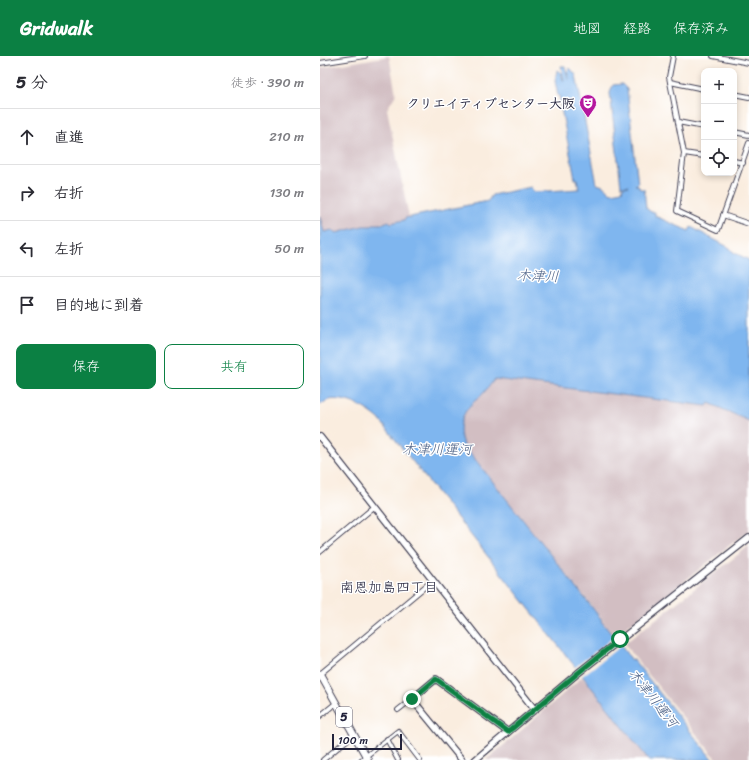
<!DOCTYPE html>
<html lang="ja">
<head>
<meta charset="utf-8">
<style>
	body { margin:0; font-family:Sriracha,"Klee One",sans-serif; background:#f7f7f7; color:#2b2b33 }
	.controls { position:absolute; right:12px; top:12px; display:grid; overflow:hidden; border-radius:8px; box-shadow:0 2px 6px #0003 }
	.controls button { width:36px; height:36px; display:grid; place-items:center; padding:0; border:0; border-bottom:1px solid #e1e1e2; background:#fff; color:#2b2b33; font:20px sans-serif }
	.scale { position:absolute; left:12px; bottom:10px; width:70px; box-sizing:border-box; padding-left:4px; border:2px solid #22223b; border-top:0; font-size:11px; line-height:14px; white-space:nowrap; color:#22223b; -webkit-text-stroke:3px #fff; paint-order:stroke }
	.stop { position:absolute; width:12px; height:12px; margin:-9px; border:3px solid #0b8043; border-radius:50%; background:#fff }
	.stop.end { background:#0b8043; border-color:#fff; box-shadow:0 1px 4px #0008 }
	.list { margin:0; padding:0; list-style:none }
	h2 { display:flex; justify-content:space-between; align-items:center; height:52px; margin:0; padding:0 16px; font-size:17px }
	h2 small { font-size:13px; font-weight:400; color:#7c7c81 }
	.list li { display:grid; grid-template-columns:26px 1fr auto; gap:12px; align-items:center; box-sizing:border-box; height:56px; padding:0 16px; border-top:1px solid #e1e1e2 }
	.list b { display:block; font-size:15px; white-space:nowrap }
	.list em { font-size:13px; font-style:normal; color:#7c7c81 }
	.actions { display:flex; gap:8px; padding:12px 16px }
	.actions a { flex:1; padding:9px 0; border:1px solid #0b8043; border-radius:8px; text-align:center; font-size:14px; color:#0b8043 }
	.actions .main { background:#0b8043; color:#fff }
	.icon { flex:none; width:22px; height:22px; fill:none; stroke:currentColor; stroke-width:2; stroke-linecap:round; stroke-linejoin:round }
	.map { position:relative; flex:none; width:429px; height:704px; overflow:hidden }
	header { display:flex; align-items:center; gap:24px; box-sizing:border-box; height:56px; padding:0 20px; background:#0b8043; color:#fff }
	header strong { font-size:19px }
	nav { display:flex; gap:22px; margin-inline-start:auto; font-size:14px }
	main { display:flex }
	aside { flex:1; background:#fff }
	.map>svg:first-child { display:block }
	.industrial { fill:#d2bec2 }
	.water { fill:#7fb6ef; stroke:#506c95 }
	.pier { fill:#faeddf }
	.lines { fill:none; stroke-linecap:round; stroke-linejoin:round }
	.street-casing { stroke:#424054; stroke-width:6 }
	.secondary-casing { stroke:#424054; stroke-width:8 }
	.primary-casing { stroke:#424054; stroke-width:8 }
	.street { stroke:#fff; stroke-width:4 }
	.secondary { stroke:#fff; stroke-width:5.5 }
	.primary { stroke:#fff; stroke-width:6 }
	.route { stroke:#0b8043; stroke-width:5 }
	.labels { text-anchor:middle; dominant-baseline:central; stroke-width:3; stroke-linejoin:round; paint-order:stroke }
	.shield { fill:#fff; stroke:#646476; stroke-width:1 }
	.shield-label { font-size:12px; font-weight:bold; fill:#22223b }
	.poi-label { font-size:13px; font-weight:bold; fill:#22223b; stroke:#fff; text-anchor:end }
	.water-label { font-size:14px; font-style:italic; fill:#475d83; stroke:#fff }
	.neighbourhood-label { font-size:14px; fill:#22223b; stroke:#fff }
</style>
</head>
<body>
<header>
<strong>Gridwalk</strong>
<nav><a>地図</a><a>経路</a><a>保存済み</a></nav>
</header>
<main>
<aside>
<h2>5 分<small>徒歩 · 390 m</small></h2>
<ul class="list">
<li><svg class="icon" aria-label="ahead" viewBox="0 0 24 24"><path d="M12 20V5M6 11l6-6 6 6"/></svg><div><b>直進</b></div><em>210 m</em></li>
<li><svg class="icon" aria-label="right" viewBox="0 0 24 24"><path d="M7 20v-9h11M14 6l5 5-5 5"/></svg><div><b>右折</b></div><em>130 m</em></li>
<li><svg class="icon" aria-label="left" viewBox="0 0 24 24"><path d="M17 20v-9H6M10 6l-5 5 5 5"/></svg><div><b>左折</b></div><em>50 m</em></li>
<li><svg class="icon" aria-label="arrive" viewBox="0 0 24 24"><path d="M6 21V4h12l-3 4 3 4H6"/></svg><div><b>目的地に到着</b></div></li>
</ul>
<div class="actions"><a class="main">保存</a><a>共有</a></div>
</aside>
<div class="map">
<svg width="429" height="704" viewBox="0 0 429 704">
	<rect width="100%" height="100%" fill="#fff"/>
	<filter id="ink" filterUnits="userSpaceOnUse"><feTurbulence type="fractalNoise" baseFrequency=".025" numOctaves="2"/><feDisplacementMap in="SourceGraphic" scale="8" xChannelSelector="R" yChannelSelector="G"/><feConvolveMatrix kernelMatrix="1 2 1 2 8 2 1 2 1" color-interpolation-filters="sRGB"/></filter>
	<filter id="wash" filterUnits="userSpaceOnUse"><feTurbulence type="fractalNoise" baseFrequency=".012" numOctaves="4" result="noise"/><feDisplacementMap in="SourceGraphic" scale="16" xChannelSelector="R" yChannelSelector="G"/><feGaussianBlur stdDeviation="0.9" result="paint"/><feColorMatrix in="noise" values="0 0 0 0 0 0 0 0 0 0 0 0 0 0 0 0 0 1.4 0 .05"/><feComposite in="paint" operator="in"/></filter>
	<g filter="url(#wash)">
		<rect width="100%" height="100%" fill="#faeddf"/>
		<!-- industrial -->
		<g class="industrial">
			<polygon points="69,0 76,38 67,53 89,161 85,162 84,164 71,167 62,166 61,168 16,177 0,176 0,12"/>
			<polygon points="175,323 335,342 387,350 389,347 429,365 429,474 294,581 282,565 283,564 143,388 140,377 142,365 145,356"/>
			<polygon points="429,490 429,704 397,704 304,588"/>
			<polygon points="262,621 269,629 271,629 329,704 166,704 204,672"/>
		</g>
		<!-- water -->
		<path class="water" d="M241 10H245L248 23H249L247 16 250 12 256 19 277 128 283 130 291 137 302 135 303 131 309 130H301L290 37 293 29 302 28 307 33 318 128 315 129H318L320 133H324L326 152 331 156H335V160L369 175 371 171 410 192 413 196 429 204V365L389 347 387 350 175 323C169 330 163 339 156 344 143 354 136 371 143 388L282 564 281 565 312 604 313 603 393 704H329L59 363C45 351 27 341 8 344 6 345 2 348 0 349V161L4 176 12 174 16 177 43 170H52L53 168H61L69 165 71 167 84 164 85 162 168 145 172 139 211 131 213 136 259 133 257 123H255L240 47H241L239 40H238L235 25 237 14 241 17 243 24H244Z"/>
		<!-- pier -->
		<polygon class="pier" points="295,580 303,588 261,621 254,612"/>
	</g>
	<g filter="url(#ink)">
		<g class="lines">
			<!-- street casing -->
			<g class="street-casing">
				<g id="street">
					<polyline points="353,0 349,21 364,97 384,100"/>
					<polyline points="393,0 429,7"/>
					<polyline points="0,7 45,0"/>
					<polyline points="350,26 384,33"/>
					<polyline points="414,38 429,41"/>
					<polyline points="358,66 384,71"/>
					<polyline points="414,76 429,79"/>
					<polyline points="364,97 357,155 398,174 429,87"/>
					<polyline points="414,105 423,107"/>
					<polyline points="403,159 429,168"/>
					<polyline points="0,496 54,451"/>
					<polyline points="0,618 113,524"/>
					<polyline points="78,654 92,643"/>
					<polyline points="0,660 16,647"/>
					<polyline points="67,683 78,704"/>
					<polyline points="3,704 34,678"/>
					<polyline points="41,704 78,675 100,704"/>
				</g>
			</g>
			<!-- secondary casing -->
			<g class="secondary-casing">
				<g id="secondary">
					<polyline points="0,381 215,654"/>
					<polyline points="142,704 92,643 116,623 188,676"/>
					<polyline points="155,704 258,617 429,482"/>
				</g>
			</g>
			<!-- primary casing -->
			<g class="primary-casing">
				<polyline id="primary" points="0,618 48,704"/>
			</g>
			<!-- street -->
			<use href="#street" class="street"/>
			<!-- secondary -->
			<use href="#secondary" class="secondary"/>
			<!-- primary -->
			<use href="#primary" class="primary"/>
		</g>
	</g>
	<g class="lines" filter="url(#ink)">
		<!-- route -->
		<polyline class="route" points="92,643 116,623 188,676 258,617 300,583"/>
	</g>
	<!-- icons -->
	<defs>
		<g id="theatre-pin" transform="scale(0.9)"><path d="M0 17L-7.5 6A9.5 9.5 0 1 1 7.5 6Z" fill="#b5179e" stroke="#fff"/><path d="M-5-5.5Q0-4 5-5.5V0Q5 5 0 6Q-5 5-5 0ZM-3.3-2.5H-1v1.5H-3.3ZM1-2.5H3.3v1.5H1ZM-2.8 1Q0 5.5 2.8 1Z" fill="#fff"/></g>
	</defs>
	<g fill-rule="evenodd">
		<use href="#theatre-pin" x="268" y="47"/>
	</g>
	<g class="labels">
		<!-- shield labels -->
		<rect class="shield" x="16" y="651" width="16" height="20" rx="3"/>
		<g class="shield-label">
			<text x="24" y="661">5</text>
		</g>
		<!-- poi labels -->
		<g class="poi-label">
			<text x="255" y="47">クリエイティブセンター大阪</text>
		</g>
		<!-- water labels -->
		<g class="water-label">
			<text transform="translate(218 220) rotate(2)">木津川</text>
			<text x="117" y="393">木津川運河</text>
			<text transform="translate(333 642) rotate(52)">木津川運河</text>
		</g>
		<!-- neighbourhood labels -->
		<g class="neighbourhood-label">
			<text x="69" y="531">南恩加島四丁目</text>
		</g>
	</g>
</svg>
<div class="controls">
<button>+</button>
<button>−</button>
<button><svg class="icon" aria-label="locate" viewBox="0 0 24 24"><circle cx="12" cy="12" r="6"/><path d="M12 2v4M12 18v4M2 12h4M18 12h4"/></svg></button>
</div>
<div class="scale">100 m</div>
<div class="stop" style="left:300px;top:583px"></div>
<div class="stop end" style="left:92px;top:643px"></div>
</div>
</main>
</body>
</html>
